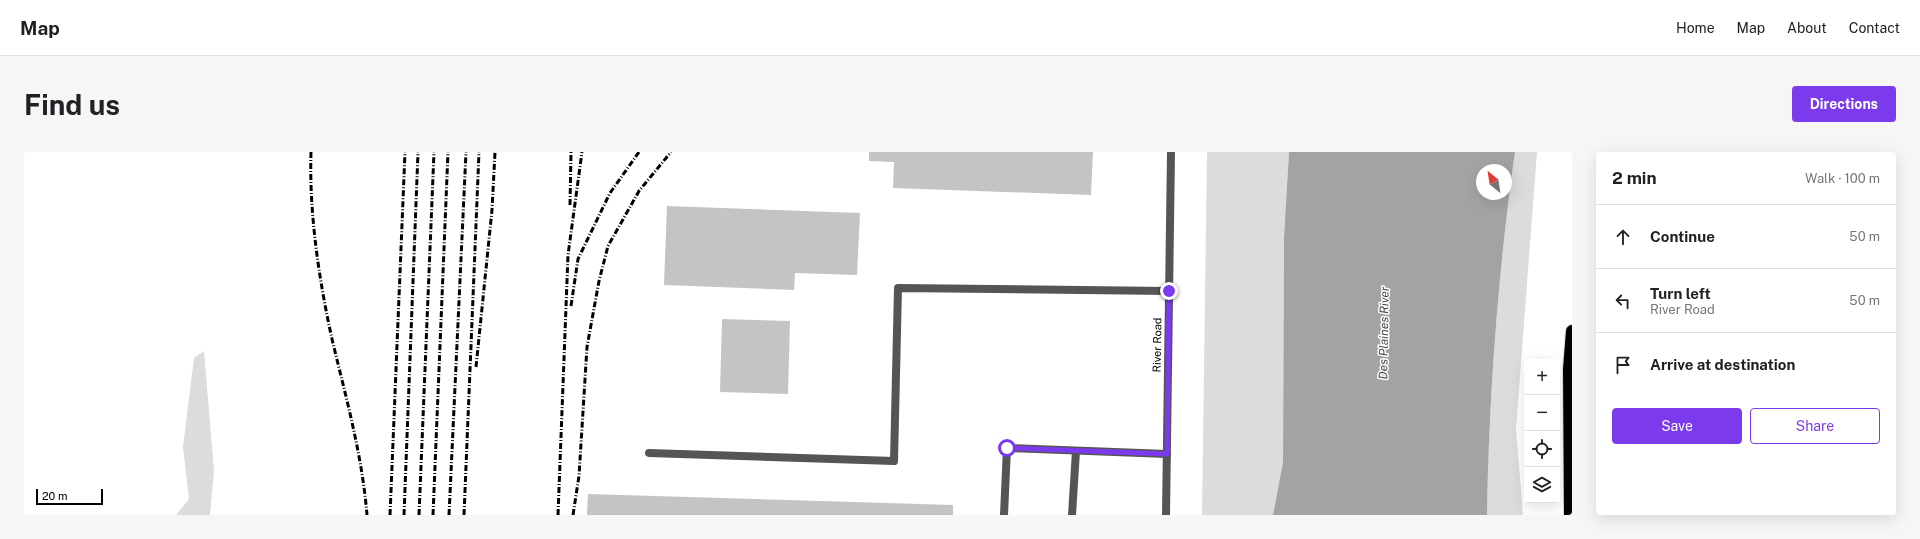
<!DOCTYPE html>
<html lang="en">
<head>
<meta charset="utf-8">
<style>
	body { margin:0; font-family:"Public Sans",sans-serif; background:#f6f6f6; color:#202124 }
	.controls { position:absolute; right:12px; bottom:12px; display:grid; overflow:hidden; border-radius:4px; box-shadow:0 4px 16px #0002 }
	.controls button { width:36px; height:36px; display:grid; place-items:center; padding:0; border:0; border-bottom:1px solid #e0e0e0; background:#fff; color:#202124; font:20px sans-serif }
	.compass { position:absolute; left:1452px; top:12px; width:36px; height:36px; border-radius:50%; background:#fff; box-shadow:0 4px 16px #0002; rotate:330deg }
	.scale { position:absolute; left:12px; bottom:10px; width:67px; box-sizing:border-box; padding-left:4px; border:2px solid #000; border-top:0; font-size:11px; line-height:14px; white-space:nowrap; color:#000; -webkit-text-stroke:3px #fff; paint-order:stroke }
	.stop { position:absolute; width:12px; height:12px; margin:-9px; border:3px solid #7c3aed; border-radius:50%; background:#fff }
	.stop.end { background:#7c3aed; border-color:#fff; box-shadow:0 1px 4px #0008 }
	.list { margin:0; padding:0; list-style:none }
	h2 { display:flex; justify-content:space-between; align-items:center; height:52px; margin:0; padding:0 16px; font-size:17px }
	h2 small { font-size:13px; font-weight:400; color:#757577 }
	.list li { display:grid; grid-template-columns:26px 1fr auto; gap:12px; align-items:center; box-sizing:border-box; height:64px; padding:0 16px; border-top:1px solid #e0e0e0 }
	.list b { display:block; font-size:15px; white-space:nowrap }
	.list p { margin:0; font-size:13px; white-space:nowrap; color:#757577 }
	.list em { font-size:13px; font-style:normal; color:#757577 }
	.actions { display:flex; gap:8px; padding:12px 16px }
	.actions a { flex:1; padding:9px 0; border:1px solid #7c3aed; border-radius:4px; text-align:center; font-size:14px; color:#7c3aed }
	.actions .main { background:#7c3aed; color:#fff }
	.icon { flex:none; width:22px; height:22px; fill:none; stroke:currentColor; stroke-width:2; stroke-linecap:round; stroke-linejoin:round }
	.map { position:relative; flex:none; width:1548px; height:363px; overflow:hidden; border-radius:4px }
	header { display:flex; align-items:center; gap:24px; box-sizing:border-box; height:56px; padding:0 20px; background:#fff; border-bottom:1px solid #e0e0e0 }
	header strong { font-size:19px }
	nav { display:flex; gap:22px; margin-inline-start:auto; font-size:14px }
	.intro { display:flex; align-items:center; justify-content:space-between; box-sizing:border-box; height:96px; padding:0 24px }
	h1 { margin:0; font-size:28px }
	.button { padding:10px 18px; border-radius:4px; background:#7c3aed; color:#fff; font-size:14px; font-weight:700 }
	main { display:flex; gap:24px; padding:0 24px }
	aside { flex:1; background:#fff; border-radius:4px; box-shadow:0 4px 16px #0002 }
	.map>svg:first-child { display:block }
	.green { fill:#dcdcdc }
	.water { fill:#a3a3a3; fill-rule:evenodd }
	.building { fill:#c4c4c4 }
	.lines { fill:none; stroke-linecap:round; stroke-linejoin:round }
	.motorway-casing { stroke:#dbdbdb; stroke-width:14 }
	.service { stroke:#555; stroke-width:8 }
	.minor { stroke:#555; stroke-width:8 }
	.motorway { stroke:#000; stroke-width:12 }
	.rail { stroke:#000; stroke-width:3; stroke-dasharray:6 2 1 2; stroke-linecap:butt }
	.route { stroke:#7c3aed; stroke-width:5 }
	.labels { text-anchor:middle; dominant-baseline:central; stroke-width:3; stroke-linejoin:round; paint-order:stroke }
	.street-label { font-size:11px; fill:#000; stroke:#fff }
	.water-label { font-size:12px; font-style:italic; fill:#444; stroke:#fff }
</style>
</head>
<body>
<header>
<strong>Map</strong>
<nav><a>Home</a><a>Map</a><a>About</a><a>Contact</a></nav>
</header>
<div class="intro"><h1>Find us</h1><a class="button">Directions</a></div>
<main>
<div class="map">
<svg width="1548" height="363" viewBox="0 0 1548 363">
	<rect width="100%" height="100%" fill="#fff"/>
	<!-- green -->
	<g class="green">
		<polygon points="1183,0 1265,0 1260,85 1259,310 1249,363 1178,363"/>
		<path d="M1491 0H1513L1492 277 1499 363H1463C1465 242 1474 120 1491 0Z"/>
		<polygon points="180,199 190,319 186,363 152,363 165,347 159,295 170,206"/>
	</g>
	<!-- water -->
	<path class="water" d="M1265 0H1491C1474 120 1465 242 1463 363H1249L1259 310 1260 85ZM1458 18H1482V42H1458Z"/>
	<!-- building -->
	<g class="building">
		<polygon points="845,0 1069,0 1067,43 869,36 870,10 845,9"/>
		<polygon points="643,54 836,61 833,123 771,121 770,138 640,133"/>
		<polygon points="698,167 766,169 764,242 696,240"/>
		<polygon points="564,342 929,353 929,363 563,363"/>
	</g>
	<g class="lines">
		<!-- motorway casing -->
		<g class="motorway-casing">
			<polyline id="motorway" points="1546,363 1545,217 1548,179"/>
		</g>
		<!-- service -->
		<g class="service">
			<polyline points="625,301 870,309 874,136 1145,139"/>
			<polyline points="980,363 983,296 1143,302"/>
			<polyline points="1048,363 1052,299"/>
		</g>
		<!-- minor -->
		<polyline class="minor" points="1142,363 1147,0"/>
		<!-- motorway -->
		<use href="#motorway" class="motorway"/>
		<!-- rail -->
		<g class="rail">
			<path d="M287 0C285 61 295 128 308 187 322 246 338 302 343 363"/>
			<polyline points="546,53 547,0"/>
			<polyline points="547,154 554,107 586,41 615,0"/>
			<polyline points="452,215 468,58 471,0"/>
			<polyline points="366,363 381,0"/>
			<polyline points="380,363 394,0"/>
			<polyline points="395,363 410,0"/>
			<polyline points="409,363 424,0"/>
			<polyline points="425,363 442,0"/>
			<polyline points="440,363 455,0"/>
			<polyline points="534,363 544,103 558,0"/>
			<polyline points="549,363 555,324 563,195 575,129 584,94 615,39 647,0"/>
		</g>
	</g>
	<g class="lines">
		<!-- route -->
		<polyline class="route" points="983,296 1143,302 1145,139"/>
	</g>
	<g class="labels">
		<!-- street labels -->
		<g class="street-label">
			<text transform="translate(1133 193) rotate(-89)">River Road</text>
		</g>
		<!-- water labels -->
		<g class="water-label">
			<text transform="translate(1360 181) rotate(-89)">Des Plaines River</text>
		</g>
	</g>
</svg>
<div class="controls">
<button>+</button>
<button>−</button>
<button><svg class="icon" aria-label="locate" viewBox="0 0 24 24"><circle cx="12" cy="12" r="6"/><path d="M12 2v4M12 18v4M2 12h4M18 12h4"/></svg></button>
<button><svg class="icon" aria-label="layers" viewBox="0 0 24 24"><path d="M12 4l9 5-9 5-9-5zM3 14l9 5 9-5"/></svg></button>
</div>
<svg class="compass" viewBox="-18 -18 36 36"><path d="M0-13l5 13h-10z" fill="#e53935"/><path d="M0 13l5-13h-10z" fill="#757577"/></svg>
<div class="scale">20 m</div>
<div class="stop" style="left:983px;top:296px"></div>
<div class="stop end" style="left:1145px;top:139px"></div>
</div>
<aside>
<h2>2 min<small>Walk · 100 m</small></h2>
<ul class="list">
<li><svg class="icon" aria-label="ahead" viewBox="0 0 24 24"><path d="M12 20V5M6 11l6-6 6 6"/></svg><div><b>Continue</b></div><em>50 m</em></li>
<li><svg class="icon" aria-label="left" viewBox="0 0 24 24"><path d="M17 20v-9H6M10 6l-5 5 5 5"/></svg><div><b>Turn left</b><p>River Road</p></div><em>50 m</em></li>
<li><svg class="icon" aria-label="arrive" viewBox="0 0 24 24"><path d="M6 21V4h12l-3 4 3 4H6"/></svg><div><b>Arrive at destination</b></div></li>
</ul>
<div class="actions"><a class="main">Save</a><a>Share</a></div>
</aside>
</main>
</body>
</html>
